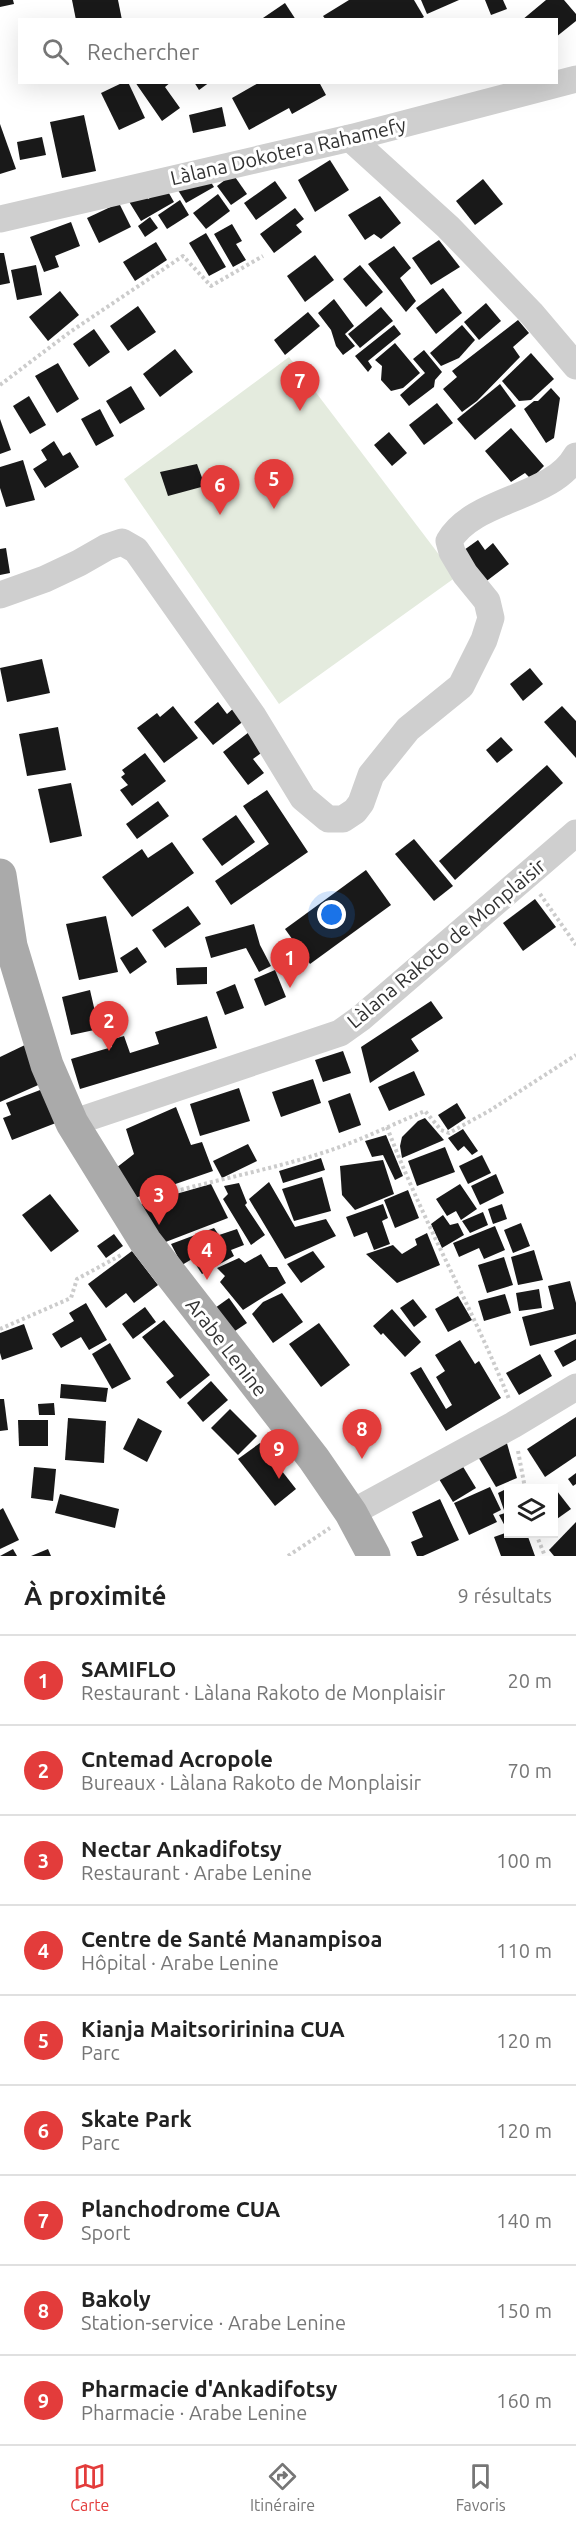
<!DOCTYPE html>
<html lang="fr">
<head>
<meta charset="utf-8">
<style>
	body { margin:0; font-family:Ubuntu,sans-serif; background:#f6f6f6; color:#222 }
	.controls { position:absolute; right:18px; bottom:18px; display:grid; overflow:hidden; border-radius:0px; box-shadow:0 6px 24px #0002 }
	.controls button { width:54px; height:54px; display:grid; place-items:center; padding:0; border:0; border-bottom:2px solid #e0e0e0; background:#fff; color:#222; font:30px sans-serif }
	.you { position:absolute; left:332px; top:915px; width:21px; height:21px; margin:-15px; border:4px solid #fff; border-radius:50%; background:#1a73e8; box-shadow:0 0 0 9px #1a73e833 }
	.badge { display:grid; place-items:center; width:39px; height:39px; border-radius:50%; background:#e33c3b; color:#fff; font-size:20px; font-weight:700 }
	.pin { position:absolute; translate:-50% -50px; filter:drop-shadow(0 2px 3px #0008) }
	.pin::after { content:''; position:absolute; top:32px; width:21px; height:18px; background:inherit; clip-path:polygon(0 0,100% 0,50% 100%) }
	.list { margin:0; padding:0; list-style:none }
	h2 { display:flex; justify-content:space-between; align-items:center; height:78px; margin:0; padding:0 24px; font-size:26px }
	h2 small { font-size:20px; font-weight:400; color:#767676 }
	.list li { display:grid; grid-template-columns:39px 1fr auto; gap:18px; align-items:center; box-sizing:border-box; height:90px; padding:0 24px; border-top:2px solid #e0e0e0 }
	.list b { display:block; font-size:22px; white-space:nowrap }
	.list p { margin:0; font-size:20px; white-space:nowrap; color:#767676 }
	.list em { font-size:20px; font-style:normal; color:#767676 }
	.icon { flex:none; width:33px; height:33px; fill:none; stroke:currentColor; stroke-width:2; stroke-linecap:round; stroke-linejoin:round }
	.map { position:relative; flex:none; width:576px; height:1556px; overflow:hidden }
	.search { position:absolute; background:#fff; box-shadow:0 6px 24px #0002; left:18px; right:18px; top:18px; height:66px; display:flex; align-items:center; gap:15px; box-sizing:border-box; padding:0 21px; border-radius:0px; color:#767676; font-size:22px }
	.sheet { height:888px; background:#fff }
	nav { display:flex; justify-content:space-around; align-items:center; box-sizing:border-box; height:84px; border-top:2px solid #e0e0e0; background:#fff; font-size:16px; color:#767676 }
	nav a { display:grid; justify-items:center; gap:3px }
	nav .on { color:#e33c3b }
	.map>svg:first-child { display:block }
	.green { fill:#e4ebde }
	.building { fill:#191919 }
	.lines { fill:none; stroke-linecap:round; stroke-linejoin:round }
	.path { stroke:#ccc; stroke-width:4; stroke-dasharray:3 3; stroke-linecap:butt }
	.minor { stroke:#cfcfcf; stroke-width:27 }
	.major { stroke:#aaa; stroke-width:33 }
	.labels { text-anchor:middle; dominant-baseline:central; stroke-width:6; stroke-linejoin:round; paint-order:stroke }
	.street-label { font-size:20px; fill:#323232; stroke:#fff }
</style>
</head>
<body>
<div class="map">
<svg width="576" height="1556" viewBox="0 0 576 1556">
	<rect width="100%" height="100%" fill="#fff"/>
	<!-- green -->
	<polygon class="green" points="289,357 456,577 279,704 124,479"/>
	<!-- building -->
	<g class="building">
		<polygon points="0,0 13,0 14,4 0,7"/>
		<polygon points="72,0 118,0 122,20 76,20"/>
		<polygon points="349,0 414,0 424,17 419,20 326,20 323,16"/>
		<polygon points="421,0 459,0 427,14"/>
		<polygon points="485,0 503,0 507,9 491,15"/>
		<polygon points="546,0 564,0 576,14 576,21 556,37 556,20 522,20"/>
		<polygon points="285,3 296,20 260,20"/>
		<polygon points="124,82 128,82 145,118 119,130 101,93"/>
		<polygon points="135,82 171,82 165,87 180,108 162,121"/>
		<polygon points="194,82 210,82 199,90"/>
		<polygon points="260,82 319,82 326,95 292,114 289,108 249,130 232,98"/>
		<polygon points="222,107 226,126 193,133 189,115"/>
		<polygon points="84,115 96,171 62,178 50,122"/>
		<polygon points="0,124 16,169 0,174"/>
		<polygon points="42,137 46,155 20,160 17,142"/>
		<polygon points="330,160 349,190 315,212 298,180"/>
		<polygon points="233,174 247,194 231,205 217,186"/>
		<polygon points="207,176 214,187 186,203 176,187"/>
		<polygon points="483,179 503,204 475,225 456,201"/>
		<polygon points="275,181 287,198 256,220 244,203"/>
		<polygon points="166,188 174,202 141,221 128,200 143,191 148,199"/>
		<polygon points="218,194 230,211 206,229 193,213"/>
		<polygon points="380,196 401,223 381,239 374,234 365,240 348,215"/>
		<polygon points="180,200 189,215 167,229 158,215"/>
		<polygon points="119,203 131,227 99,243 87,218"/>
		<polygon points="295,208 304,219 296,225 302,232 274,253 260,234"/>
		<polygon points="150,217 158,228 145,237 138,226"/>
		<polygon points="71,222 80,246 55,256 59,267 44,272 30,237"/>
		<polygon points="232,224 242,241 236,244 246,260 233,267 214,234"/>
		<polygon points="206,233 226,267 209,276 189,243"/>
		<polygon points="439,240 460,267 431,285 412,258"/>
		<polygon points="156,242 167,260 135,281 123,262"/>
		<polygon points="394,246 411,268 400,278 416,301 406,312 368,264"/>
		<polygon points="0,253 4,253 10,283 0,285"/>
		<polygon points="315,255 334,280 305,302 287,276"/>
		<polygon points="36,265 42,295 17,300 11,270"/>
		<polygon points="360,265 383,292 366,307 343,279"/>
		<polygon points="443,288 462,313 436,334 416,308"/>
		<polygon points="60,291 79,315 48,341 29,317"/>
		<polygon points="334,299 354,326 345,334 355,346 343,355 336,346 331,330 318,313"/>
		<polygon points="486,303 501,321 479,340 464,322"/>
		<polygon points="138,306 156,332 128,351 110,326"/>
		<polygon points="381,307 393,321 360,348 348,334"/>
		<polygon points="308,312 320,326 285,355 274,340"/>
		<polygon points="518,320 529,333 513,347 520,357 477,401 462,412 443,389 457,377 452,371"/>
		<polygon points="394,325 401,334 368,361 372,367 368,372 355,356"/>
		<polygon points="462,325 475,340 459,358 441,366 430,353"/>
		<polygon points="94,329 110,352 89,367 73,344"/>
		<polygon points="395,343 420,373 403,388 391,391 381,380 382,366 375,360"/>
		<polygon points="175,349 193,372 160,397 143,374"/>
		<polygon points="424,350 442,372 435,380 434,387 409,406 400,395 425,373 413,359"/>
		<polygon points="531,353 554,379 531,400 519,401 502,381"/>
		<polygon points="58,363 79,399 57,413 35,376"/>
		<polygon points="500,384 516,406 475,440 457,419"/>
		<polygon points="131,386 145,409 120,424 106,401"/>
		<polygon points="551,388 560,398 554,438 546,443 524,409 534,401 538,401"/>
		<polygon points="29,396 46,425 30,434 13,406"/>
		<polygon points="437,403 453,423 424,445 409,425"/>
		<polygon points="100,409 114,436 96,446 81,419"/>
		<polygon points="0,419 11,450 0,454"/>
		<polygon points="511,428 544,466 531,479 525,473 511,482 485,451"/>
		<polygon points="389,432 407,453 392,466 374,445"/>
		<polygon points="54,441 63,456 70,452 79,467 45,488 33,469 47,460 41,450"/>
		<polygon points="23,460 35,500 6,507 0,488 0,467"/>
		<polygon points="197,464 205,486 168,496 160,472"/>
		<polygon points="478,540 485,550 493,543 509,564 484,583 464,550"/>
		<polygon points="6,548 10,573 0,575 0,549"/>
		<polygon points="42,659 50,693 7,702 0,668"/>
		<polygon points="530,668 543,684 523,701 510,684"/>
		<polygon points="218,702 227,714 235,707 245,720 213,745 194,722"/>
		<polygon points="173,706 198,738 164,763 137,728 157,713 160,717"/>
		<polygon points="562,706 576,721 576,758 544,722"/>
		<polygon points="58,727 66,770 27,776 19,734"/>
		<polygon points="253,729 268,748 253,759 264,773 248,785 223,752"/>
		<polygon points="501,737 513,750 497,763 486,750"/>
		<polygon points="145,753 166,781 132,806 120,790 128,785 121,777 125,774 122,770"/>
		<polygon points="547,765 563,783 455,880 439,861"/>
		<polygon points="71,783 82,836 50,843 38,789"/>
		<polygon points="267,790 308,852 231,905 215,881 269,844 243,806"/>
		<polygon points="158,801 169,816 137,839 126,824"/>
		<polygon points="236,815 255,842 222,866 202,839"/>
		<polygon points="414,839 453,886 434,901 395,854"/>
		<polygon points="172,842 194,873 132,917 102,877 142,849 148,858"/>
		<polygon points="366,870 391,905 310,964 285,929"/>
		<polygon points="535,899 556,927 523,951 503,923"/>
		<polygon points="188,906 201,924 165,948 152,930"/>
		<polygon points="106,916 118,972 79,980 66,924"/>
		<polygon points="254,924 260,945 271,966 259,972 246,948 211,958 205,937"/>
		<polygon points="137,947 147,962 130,974 120,958"/>
		<polygon points="207,967 207,984 177,985 176,968"/>
		<polygon points="275,970 286,997 265,1006 254,979"/>
		<polygon points="235,984 244,1008 225,1015 216,992"/>
		<polygon points="90,990 99,1029 71,1035 62,997"/>
		<polygon points="431,1001 443,1018 411,1039 419,1051 370,1083 361,1047"/>
		<polygon points="207,1016 217,1048 80,1089 71,1059 112,1047 110,1040 124,1036 130,1053 159,1044 155,1032"/>
		<polygon points="27,1044 45,1082 0,1102 0,1057"/>
		<polygon points="343,1051 351,1073 323,1082 315,1060"/>
		<polygon points="414,1071 425,1095 389,1111 378,1087"/>
		<polygon points="313,1079 321,1103 281,1117 272,1092"/>
		<polygon points="48,1087 61,1121 12,1140 3,1118 11,1115 6,1103"/>
		<polygon points="239,1088 250,1121 200,1136 190,1104"/>
		<polygon points="350,1093 361,1125 339,1133 328,1101"/>
		<polygon points="457,1103 466,1118 448,1130 438,1115"/>
		<polygon points="176,1107 191,1145 202,1142 213,1171 135,1198 116,1168 134,1154 126,1129"/>
		<polygon points="425,1118 444,1140 402,1158 400,1146 402,1137 418,1121"/>
		<polygon points="463,1129 478,1151 472,1155 464,1146 458,1151 448,1138"/>
		<polygon points="386,1135 403,1176 395,1180 383,1155 372,1157 365,1141"/>
		<polygon points="248,1144 257,1161 222,1178 213,1161"/>
		<polygon points="445,1147 455,1172 417,1186 408,1161"/>
		<polygon points="482,1155 491,1173 468,1184 459,1166"/>
		<polygon points="321,1158 325,1170 283,1183 279,1171"/>
		<polygon points="383,1160 394,1194 355,1210 342,1195 340,1166"/>
		<polygon points="496,1174 504,1193 480,1205 471,1186"/>
		<polygon points="322,1177 331,1211 294,1221 282,1189"/>
		<polygon points="269,1182 295,1227 326,1219 336,1236 285,1259 249,1199"/>
		<polygon points="239,1183 247,1203 245,1205 265,1235 251,1245 223,1199 228,1194 224,1186"/>
		<polygon points="211,1184 228,1218 163,1243 141,1204"/>
		<polygon points="460,1184 477,1209 461,1220 456,1211 447,1216 436,1199"/>
		<polygon points="408,1190 419,1218 395,1228 384,1200"/>
		<polygon points="50,1194 79,1231 51,1252 22,1215"/>
		<polygon points="383,1204 388,1218 382,1221 390,1244 374,1250 367,1232 354,1237 346,1217"/>
		<polygon points="502,1204 507,1219 493,1224 488,1209"/>
		<polygon points="483,1212 488,1225 470,1233 462,1221"/>
		<polygon points="443,1215 450,1225 458,1223 464,1235 442,1248 431,1224"/>
		<polygon points="521,1223 530,1246 513,1253 504,1230"/>
		<polygon points="495,1226 505,1250 484,1259 479,1248 459,1257 453,1243"/>
		<polygon points="214,1228 219,1235 237,1229 244,1245 231,1250 234,1256 202,1274 192,1259 182,1265 171,1244"/>
		<polygon points="427,1233 440,1265 397,1283 366,1254 393,1245 402,1254 417,1245 415,1239"/>
		<polygon points="114,1234 123,1246 106,1258 97,1246"/>
		<polygon points="534,1250 543,1280 518,1285 511,1257"/>
		<polygon points="132,1251 158,1285 134,1303 126,1293 106,1308 88,1284"/>
		<polygon points="313,1251 325,1267 301,1283 287,1264"/>
		<polygon points="261,1254 269,1267 277,1267 286,1283 243,1310 220,1282 225,1276 217,1268 239,1258 245,1263"/>
		<polygon points="504,1257 513,1285 487,1293 478,1265"/>
		<polygon points="570,1281 576,1303 576,1334 530,1346 522,1317 554,1309 548,1286"/>
		<polygon points="539,1289 542,1308 519,1311 516,1293"/>
		<polygon points="282,1293 303,1322 273,1343 252,1314 263,1302"/>
		<polygon points="505,1294 511,1313 484,1321 478,1301"/>
		<polygon points="458,1296 472,1320 448,1332 435,1309"/>
		<polygon points="229,1298 247,1323 232,1333 215,1308"/>
		<polygon points="413,1299 427,1317 414,1327 400,1308"/>
		<polygon points="86,1303 107,1340 89,1350 81,1337 61,1348 52,1334 74,1321 69,1313"/>
		<polygon points="145,1307 156,1322 133,1339 122,1324"/>
		<polygon points="392,1309 421,1342 405,1357 383,1333 381,1335 373,1326"/>
		<polygon points="164,1320 210,1375 180,1399 166,1382 174,1376 142,1337"/>
		<polygon points="319,1323 350,1365 321,1387 289,1344"/>
		<polygon points="24,1324 33,1349 2,1360 0,1353 0,1333"/>
		<polygon points="576,1339 576,1360 563,1367 554,1351"/>
		<polygon points="460,1340 475,1364 479,1361 501,1398 446,1431 410,1373 421,1367 446,1409 452,1405 436,1377 445,1371 435,1355"/>
		<polygon points="110,1343 131,1379 112,1389 92,1354"/>
		<polygon points="540,1354 552,1376 519,1395 506,1373"/>
		<polygon points="211,1381 228,1400 203,1422 187,1403"/>
		<polygon points="61,1384 108,1388 106,1402 60,1398"/>
		<polygon points="0,1399 4,1399 8,1430 0,1431"/>
		<polygon points="54,1403 55,1415 39,1415 38,1404"/>
		<polygon points="230,1409 257,1436 238,1455 211,1428"/>
		<polygon points="576,1417 576,1456 545,1477 527,1449"/>
		<polygon points="68,1418 106,1421 104,1463 65,1460"/>
		<polygon points="138,1418 162,1431 147,1462 123,1449"/>
		<polygon points="18,1420 48,1420 48,1446 19,1446"/>
		<polygon points="506,1440 517,1478 496,1487 477,1455"/>
		<polygon points="260,1443 296,1489 275,1506 238,1459"/>
		<polygon points="462,1465 476,1488 453,1502 439,1479"/>
		<polygon points="34,1467 56,1469 53,1501 31,1498"/>
		<polygon points="576,1473 576,1484 573,1486 568,1479"/>
		<polygon points="514,1485 515,1488 508,1488 508,1526 506,1528 499,1515 505,1513 498,1493"/>
		<polygon points="490,1487 501,1510 493,1514 497,1522 469,1535 454,1503"/>
		<polygon points="557,1491 571,1509 554,1521 554,1493"/>
		<polygon points="60,1494 119,1509 115,1528 55,1513"/>
		<polygon points="440,1499 459,1540 423,1556 417,1556 411,1542 423,1537 412,1512"/>
		<polygon points="3,1508 19,1540 0,1549 0,1510"/>
		<polygon points="576,1522 576,1556 554,1556 549,1550"/>
		<polygon points="508,1532 508,1534 527,1534 535,1556 501,1556 494,1537"/>
		<polygon points="13,1549 17,1556 0,1556"/>
		<polygon points="48,1549 51,1556 31,1556"/>
	</g>
	<g class="lines">
		<!-- path -->
		<g class="path">
			<polyline points="0,385 70,332 183,256 211,286 263,256"/>
			<polyline points="540,894 576,945"/>
			<path d="M387 1127C422 1220 472 1307 509 1399"/>
			<path d="M152 1198C208 1181 266 1171 322 1153 357 1142 391 1125 425 1111L441 1130 449 1133 489 1111 576 1055"/>
			<polyline points="0,1329 71,1298 77,1279 123,1254"/>
			<polyline points="518,1451 525,1488"/>
			<polyline points="536,1534 545,1556"/>
			<polyline points="288,1556 330,1528"/>
		</g>
		<!-- minor -->
		<g class="minor">
			<polyline points="350,138 448,227 531,313 576,366"/>
			<polyline points="0,219 350,138 576,79"/>
			<path d="M0 595 45 579 79 563 107 547 122 542 136 550 253 716 303 798 328 819H343L355 811 361 803 371 775 408 729 461 686 484 640 491 618 487 601 465 574 452 552 449 541C474 498 552 499 576 456"/>
			<polyline points="72,1123 340,1033 361,1018 576,833"/>
			<polyline points="351,1513 513,1425 576,1387"/>
		</g>
		<!-- major -->
		<polyline class="major" points="0,875 11,946 47,1065 72,1123 145,1241 314,1459 351,1513 374,1556"/>
	</g>
	<g class="labels">
		<!-- street labels -->
		<g class="street-label">
			<text transform="translate(288 151) rotate(-13)">Làlana Dokotera Rahamefy</text>
			<text transform="translate(446 943) rotate(-40)">Làlana Rakoto de Monplaisir</text>
			<text transform="translate(227 1347) rotate(52)">Arabe Lenine</text>
		</g>
	</g>
</svg>
<div class="controls">
<button><svg class="icon" aria-label="layers" viewBox="0 0 24 24"><path d="M12 4l9 5-9 5-9-5zM3 14l9 5 9-5"/></svg></button>
</div>
<div class="you"></div>
<div class="pin badge" style="left:290px;top:988px">1</div>
<div class="pin badge" style="left:109px;top:1051px">2</div>
<div class="pin badge" style="left:159px;top:1225px">3</div>
<div class="pin badge" style="left:207px;top:1280px">4</div>
<div class="pin badge" style="left:274px;top:509px">5</div>
<div class="pin badge" style="left:220px;top:515px">6</div>
<div class="pin badge" style="left:300px;top:411px">7</div>
<div class="pin badge" style="left:362px;top:1459px">8</div>
<div class="pin badge" style="left:279px;top:1479px">9</div>
<div class="search"><svg class="icon" aria-label="search" viewBox="0 0 24 24"><circle cx="10" cy="10" r="6"/><path d="M15 15l6 6"/></svg>Rechercher</div>
</div>
<section class="sheet">
<h2>À proximité<small>9 résultats</small></h2>
<ul class="list">
<li><span class="badge">1</span><div><b>SAMIFLO</b><p>Restaurant · Làlana Rakoto de Monplaisir</p></div><em>20 m</em></li>
<li><span class="badge">2</span><div><b>Cntemad Acropole</b><p>Bureaux · Làlana Rakoto de Monplaisir</p></div><em>70 m</em></li>
<li><span class="badge">3</span><div><b>Nectar Ankadifotsy</b><p>Restaurant · Arabe Lenine</p></div><em>100 m</em></li>
<li><span class="badge">4</span><div><b>Centre de Santé Manampisoa</b><p>Hôpital · Arabe Lenine</p></div><em>110 m</em></li>
<li><span class="badge">5</span><div><b>Kianja Maitsoririnina CUA</b><p>Parc</p></div><em>120 m</em></li>
<li><span class="badge">6</span><div><b>Skate Park</b><p>Parc</p></div><em>120 m</em></li>
<li><span class="badge">7</span><div><b>Planchodrome CUA</b><p>Sport</p></div><em>140 m</em></li>
<li><span class="badge">8</span><div><b>Bakoly</b><p>Station-service · Arabe Lenine</p></div><em>150 m</em></li>
<li><span class="badge">9</span><div><b>Pharmacie d'Ankadifotsy</b><p>Pharmacie · Arabe Lenine</p></div><em>160 m</em></li>
</ul>
</section>
<nav>
<a class="on"><svg class="icon" aria-label="map" viewBox="0 0 24 24"><path d="M3 6l6-2 6 2 6-2v14l-6 2-6-2-6 2zM9 4v14M15 6v14"/></svg>Carte</a>
<a><svg class="icon" aria-label="directions" viewBox="0 0 24 24"><path d="M12 3l9 9-9 9-9-9zM9 14v-3h6M13 9l2 2-2 2"/></svg>Itinéraire</a>
<a><svg class="icon" aria-label="saved" viewBox="0 0 24 24"><path d="M7 4h10v16l-5-4-5 4z"/></svg>Favoris</a>
</nav>
</body>
</html>
